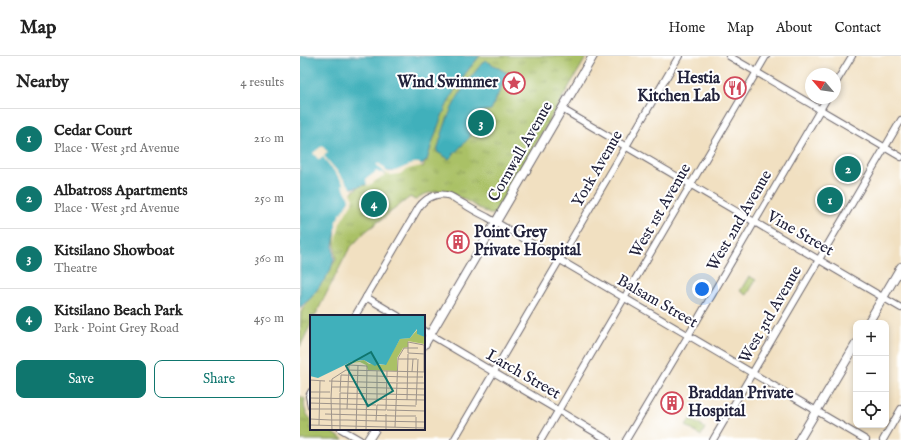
<!DOCTYPE html>
<html lang="en">
<head>
<meta charset="utf-8">
<style>
	body { margin:0; font-family:"IM FELL English",serif; background:#f6f6f6; color:#222 }
	.controls { position:absolute; right:12px; bottom:12px; display:grid; overflow:hidden; border-radius:8px; box-shadow:0 2px 6px #0003 }
	.controls button { width:36px; height:36px; display:grid; place-items:center; padding:0; border:0; border-bottom:1px solid #e0e0e0; background:#fff; color:#222; font:20px sans-serif }
	.compass { position:absolute; left:505px; top:12px; width:36px; height:36px; border-radius:50%; background:#fff; box-shadow:0 2px 6px #0003; rotate:299deg }
	.you { position:absolute; left:402px; top:233px; width:14px; height:14px; margin:-10px; border:3px solid #fff; border-radius:50%; background:#1a73e8; box-shadow:0 0 0 6px #1a73e833 }
	.badge { display:grid; place-items:center; width:26px; height:26px; border-radius:50%; background:#0f766e; color:#fff; font-size:13px; font-weight:700 }
	.pin { position:absolute; translate:-50% -50%; border:2px solid #fff; box-shadow:0 1px 4px #0006 }
	.list { margin:0; padding:0; list-style:none }
	h2 { display:flex; justify-content:space-between; align-items:center; height:52px; margin:0; padding:0 16px; font-size:17px }
	h2 small { font-size:13px; font-weight:400; color:#767676 }
	.list li { display:grid; grid-template-columns:26px 1fr auto; gap:12px; align-items:center; box-sizing:border-box; height:60px; padding:0 16px; border-top:1px solid #e0e0e0 }
	.list b { display:block; font-size:15px; white-space:nowrap }
	.list p { margin:0; font-size:13px; white-space:nowrap; color:#767676 }
	.list em { font-size:13px; font-style:normal; color:#767676 }
	.actions { display:flex; gap:8px; padding:12px 16px }
	.actions a { flex:1; padding:9px 0; border:1px solid #0f766e; border-radius:8px; text-align:center; font-size:14px; color:#0f766e }
	.actions .main { background:#0f766e; color:#fff }
	.icon { flex:none; width:22px; height:22px; fill:none; stroke:currentColor; stroke-width:2; stroke-linecap:round; stroke-linejoin:round }
	.map { position:relative; flex:none; width:601px; height:384px; overflow:hidden }
	header { display:flex; align-items:center; gap:24px; box-sizing:border-box; height:56px; padding:0 20px; background:#fff; border-bottom:1px solid #e0e0e0 }
	header strong { font-size:19px }
	nav { display:flex; gap:22px; margin-inline-start:auto; font-size:14px }
	main { display:flex }
	aside { flex:1; background:#fff }
	.map>svg:first-child { display:block }
	.grass { fill:#aac166; stroke:#667250 }
	.park { fill:url(#park-tufts); stroke:#667250 }
	.water { fill:#40b0bb; stroke:#31697b }
	.pier { fill:#f1e0c1 }
	.lines { fill:none; stroke-linecap:round; stroke-linejoin:round }
	.minor-casing { stroke:#6a646a; stroke-width:8 }
	.major-casing { stroke:#6a646a; stroke-width:10 }
	.minor { stroke:#fff; stroke-width:6 }
	.major { stroke:#fff; stroke-width:8 }
	.labels { text-anchor:middle; dominant-baseline:central; stroke-width:4; stroke-linejoin:round; paint-order:stroke }
	.poi-label { font-size:16px; font-weight:bold; fill:#22223b; stroke:#fff; text-anchor:end }
	.street-label { font-size:16px; fill:#22223b; stroke:#fff }
	.inset-road { fill:none; stroke:#9e948b; stroke-width:1 }
	.view { fill:#0f766e; fill-opacity:0.15; stroke:#0f766e; stroke-width:2 }
	.inset-edge { fill:none; stroke:#22223b; stroke-width:2 }
</style>
</head>
<body>
<header>
<strong>Map</strong>
<nav><a>Home</a><a>Map</a><a>About</a><a>Contact</a></nav>
</header>
<main>
<aside>
<h2>Nearby<small>4 results</small></h2>
<ul class="list">
<li><span class="badge">1</span><div><b>Cedar Court</b><p>Place · West 3rd Avenue</p></div><em>210 m</em></li>
<li><span class="badge">2</span><div><b>Albatross Apartments</b><p>Place · West 3rd Avenue</p></div><em>250 m</em></li>
<li><span class="badge">3</span><div><b>Kitsilano Showboat</b><p>Theatre</p></div><em>360 m</em></li>
<li><span class="badge">4</span><div><b>Kitsilano Beach Park</b><p>Park · Point Grey Road</p></div><em>450 m</em></li>
</ul>
<div class="actions"><a class="main">Save</a><a>Share</a></div>
</aside>
<div class="map">
<svg width="601" height="384" viewBox="0 0 601 384">
	<defs>
		<pattern id="park-tufts" width="24" height="20" patternUnits="userSpaceOnUse"><rect width="24" height="20" fill="#aac166"/><path d="M3 7l-1-3M5 7V3M7 7l1-3M15 17l-1-3M17 17v-4M19 17l1-3" fill="none" stroke="#8a9c55"/></pattern>
	</defs>
	<rect width="100%" height="100%" fill="#fff"/>
	<filter id="ink" filterUnits="userSpaceOnUse"><feTurbulence type="fractalNoise" baseFrequency=".025" numOctaves="2"/><feDisplacementMap in="SourceGraphic" scale="8" xChannelSelector="R" yChannelSelector="G"/><feConvolveMatrix kernelMatrix="1 2 1 2 8 2 1 2 1" color-interpolation-filters="sRGB"/></filter>
	<filter id="wash" filterUnits="userSpaceOnUse"><feTurbulence type="fractalNoise" baseFrequency=".012" numOctaves="4" result="noise"/><feDisplacementMap in="SourceGraphic" scale="16" xChannelSelector="R" yChannelSelector="G"/><feGaussianBlur stdDeviation="0.9" result="paint"/><feColorMatrix in="noise" values="0 0 0 0 0 0 0 0 0 0 0 0 0 0 0 0 0 1.4 0 .05"/><feComposite in="paint" operator="in"/></filter>
	<g filter="url(#wash)">
		<rect width="100%" height="100%" fill="#f1e0c1"/>
		<!-- grass -->
		<g class="grass">
			<polygon points="449,220 456,224 447,239 440,235"/>
			<polygon points="390,363 405,372 401,380 386,370"/>
		</g>
		<!-- park -->
		<g class="park">
			<path d="M180 0H287L194 158H189C176 151 156 136 141 135 137 135 133 136 129 137 122 139 120 140 115 144L110 141 65 176 49 193 15 260H11V268L0 291 1 256 19 227 36 204 34 176 49 138 82 114 118 109 123 111C130 99 132 86 136 73 146 46 160 21 180 0Z"/>
			<path d="M0 340 5 343C3 350 5 358 11 363V373H27L44 384H0Z"/>
		</g>
		<!-- water -->
		<g class="water">
			<path d="M0 0H180C151 31 139 64 127 104L123 108 107 111 99 116H85V118L80 119 69 128 52 132 50 135 51 141 38 166 36 175 33 190 34 203 30 216 11 242 2 250 0 253Z"/>
			<path d="M185 4 207 17 201 32 191 54C173 55 167 64 170 81L149 103 137 96C139 87 142 78 145 69 153 45 168 23 185 4Z"/>
		</g>
		<!-- pier -->
		<g class="pier">
			<polygon points="22,90 28,96 24,100 53,134 51,137 53,141 52,147 40,167 36,187 36,165 49,144 48,140 42,129 44,128 49,134 23,101 19,104 13,97"/>
			<polygon points="114,107 119,107 122,110 108,113 100,118 91,119 87,118 87,119 77,109 77,108 79,108 84,111 86,115 89,116 93,116"/>
			<polygon points="77,115 79,117 82,116 85,120 81,121 70,129 67,130 66,123"/>
		</g>
	</g>
	<g filter="url(#ink)">
		<g class="lines">
			<!-- minor casing -->
			<g class="minor-casing">
				<g id="minor">
					<polyline points="429,0 601,101"/>
					<polyline points="535,28 552,0"/>
					<polyline points="262,53 601,252"/>
					<polyline points="66,241 98,260"/>
					<path d="M55 260 119 151C126 141 139 136 150 140 155 142 159 146 164 148 171 153 179 157 187 161L566 384"/>
					<polyline points="124,275 308,384"/>
					<polyline points="11,336 9,340 11,350"/>
					<polyline points="41,373 60,384"/>
					<polyline points="154,384 379,0"/>
					<polyline points="241,384 466,0"/>
					<polyline points="326,384 388,280 527,42"/>
					<polyline points="413,384 601,64"/>
					<polyline points="583,384 601,353"/>
				</g>
			</g>
			<!-- major casing -->
			<g class="major-casing">
				<g id="major">
					<polyline points="568,267 601,211"/>
					<polyline points="124,289 293,0"/>
					<polyline points="68,384 75,373"/>
					<polyline points="499,384 556,288"/>
				</g>
			</g>
			<!-- minor -->
			<use href="#minor" class="minor"/>
			<!-- major -->
			<use href="#major" class="major"/>
		</g>
	</g>
	<!-- icons -->
	<defs>
		<g id="sight-ring" transform="scale(1.15)"><circle r="9.5" fill="#fff" stroke="#d1495b" stroke-width="1.5"/><path d="M0-6L1.8-2.2L6-1.7L2.9 1.2L3.7 5.4L0 3.3L-3.7 5.4L-2.9 1.2L-6-1.7L-1.8-2.2Z" fill="#d1495b"/></g>
		<g id="restaurant-ring" transform="scale(1.15)"><circle r="9.5" fill="#fff" stroke="#d1495b" stroke-width="1.5"/><path d="M-5-6h1v4h1v-4h1v4h1v-4h1v5L-1.5 .5V6h-2V.5L-5-1ZM5-6V6H3V1.5H1.5Q1.5-4 5-6Z" fill="#d1495b"/></g>
		<g id="building-ring" transform="scale(1.15)"><circle r="9.5" fill="#fff" stroke="#d1495b" stroke-width="1.5"/><path d="M-4-6H4V6H1V3H-1V6H-4ZM-2.5-4.3h1.7v1.8h-1.7ZM.8-4.3h1.7v1.8H.8ZM-2.5-1h1.7V.8h-1.7ZM.8-1h1.7V.8H.8Z" fill="#d1495b"/></g>
	</defs>
	<g fill-rule="evenodd">
		<use href="#sight-ring" x="214" y="27"/>
		<use href="#restaurant-ring" x="435" y="32"/>
		<use href="#building-ring" x="158" y="186"/>
		<use href="#building-ring" x="372" y="347"/>
	</g>
	<g class="labels">
		<!-- poi labels -->
		<g class="poi-label">
			<text x="420" y="23">Hestia<tspan x="420" dy="18">Kitchen Lab</tspan></text>
			<text x="198" y="27">Wind Swimmer</text>
			<text x="174" y="177" text-anchor="start">Point Grey<tspan x="174" dy="18">Private Hospital</tspan></text>
			<text x="388" y="338" text-anchor="start">Braddan Private<tspan x="388" dy="18">Hospital</tspan></text>
		</g>
		<!-- street labels -->
		<g class="street-label">
			<text transform="translate(221 96) rotate(-60)">Cornwall Avenue</text>
			<text transform="translate(298 113) rotate(-60)">York Avenue</text>
			<text transform="translate(361 155) rotate(-60)">West 1st Avenue</text>
			<text transform="translate(440 165) rotate(-60)">West 2nd Avenue</text>
			<text transform="translate(500 178) rotate(30)">Vine Street</text>
			<text transform="translate(357 246) rotate(30)">Balsam Street</text>
			<text transform="translate(471 259) rotate(-60)">West 3rd Avenue</text>
			<text transform="translate(223 319) rotate(30)">Larch Street</text>
		</g>
	</g>
	<!-- overview -->
	<g transform="translate(10 259)">
		<rect width="115" height="115" fill="#f1e0c1"/>
		<path d="M108 14 107 19 115 21V47L114 29 98 26V32L93 33 87 43V56L58 55 56 50 50 47 39 48 37 54 38 48 54 45 59 49 75 50 90 24 100 23Z" fill="#aac166"/>
		<path d="M0 0H115V22L107 19V14L100 23 90 24 76 50 68 49 65 51 54 45 43 46 8 63 0 61Z" fill="#40b0bb"/>
		<path class="inset-road" d="M98 38V27L114 30V57M98 38 115 39M88 44H107M102 57 103 44M97 62H113M0 65 15 66M19 66 87 68M87 67 88 43 94 33H108M87 68H115M22 72H38M38 72 39 50 57 51 56 115M38 72 115 74M0 77H20M30 77 31 60 97 62M30 78 115 80M30 78V115M0 83 115 85M21 83 22 115M21 83 22 64 36 55 115 57M67 85V56M97 85 98 39M0 88 66 90M67 90 106 91M106 90 108 44M0 94H37M37 94 76 95M37 94 38 72M76 95 77 56M77 95 115 96M15 99 86 101M86 101H106M0 104 21 105M21 105H37M37 105 66 106M66 106 115 107M66 106 67 90M0 110 115 113M9 110 10 66M85 112 87 68M46 115 48 50M76 115V99M106 115V102"/>
		<path class="view" d="M61 37 83 76 58 91 36 51Z"/>
		<rect width="115" height="115" class="inset-edge"/>
	</g>
</svg>
<div class="controls">
<button>+</button>
<button>−</button>
<button><svg class="icon" aria-label="locate" viewBox="0 0 24 24"><circle cx="12" cy="12" r="6"/><path d="M12 2v4M12 18v4M2 12h4M18 12h4"/></svg></button>
</div>
<svg class="compass" viewBox="-18 -18 36 36"><path d="M0-13l5 13h-10z" fill="#e53935"/><path d="M0 13l5-13h-10z" fill="#767676"/></svg>
<div class="you"></div>
<div class="pin badge" style="left:530px;top:144px">1</div>
<div class="pin badge" style="left:548px;top:113px">2</div>
<div class="pin badge" style="left:181px;top:67px">3</div>
<div class="pin badge" style="left:74px;top:148px">4</div>
</div>
</main>
</body>
</html>
